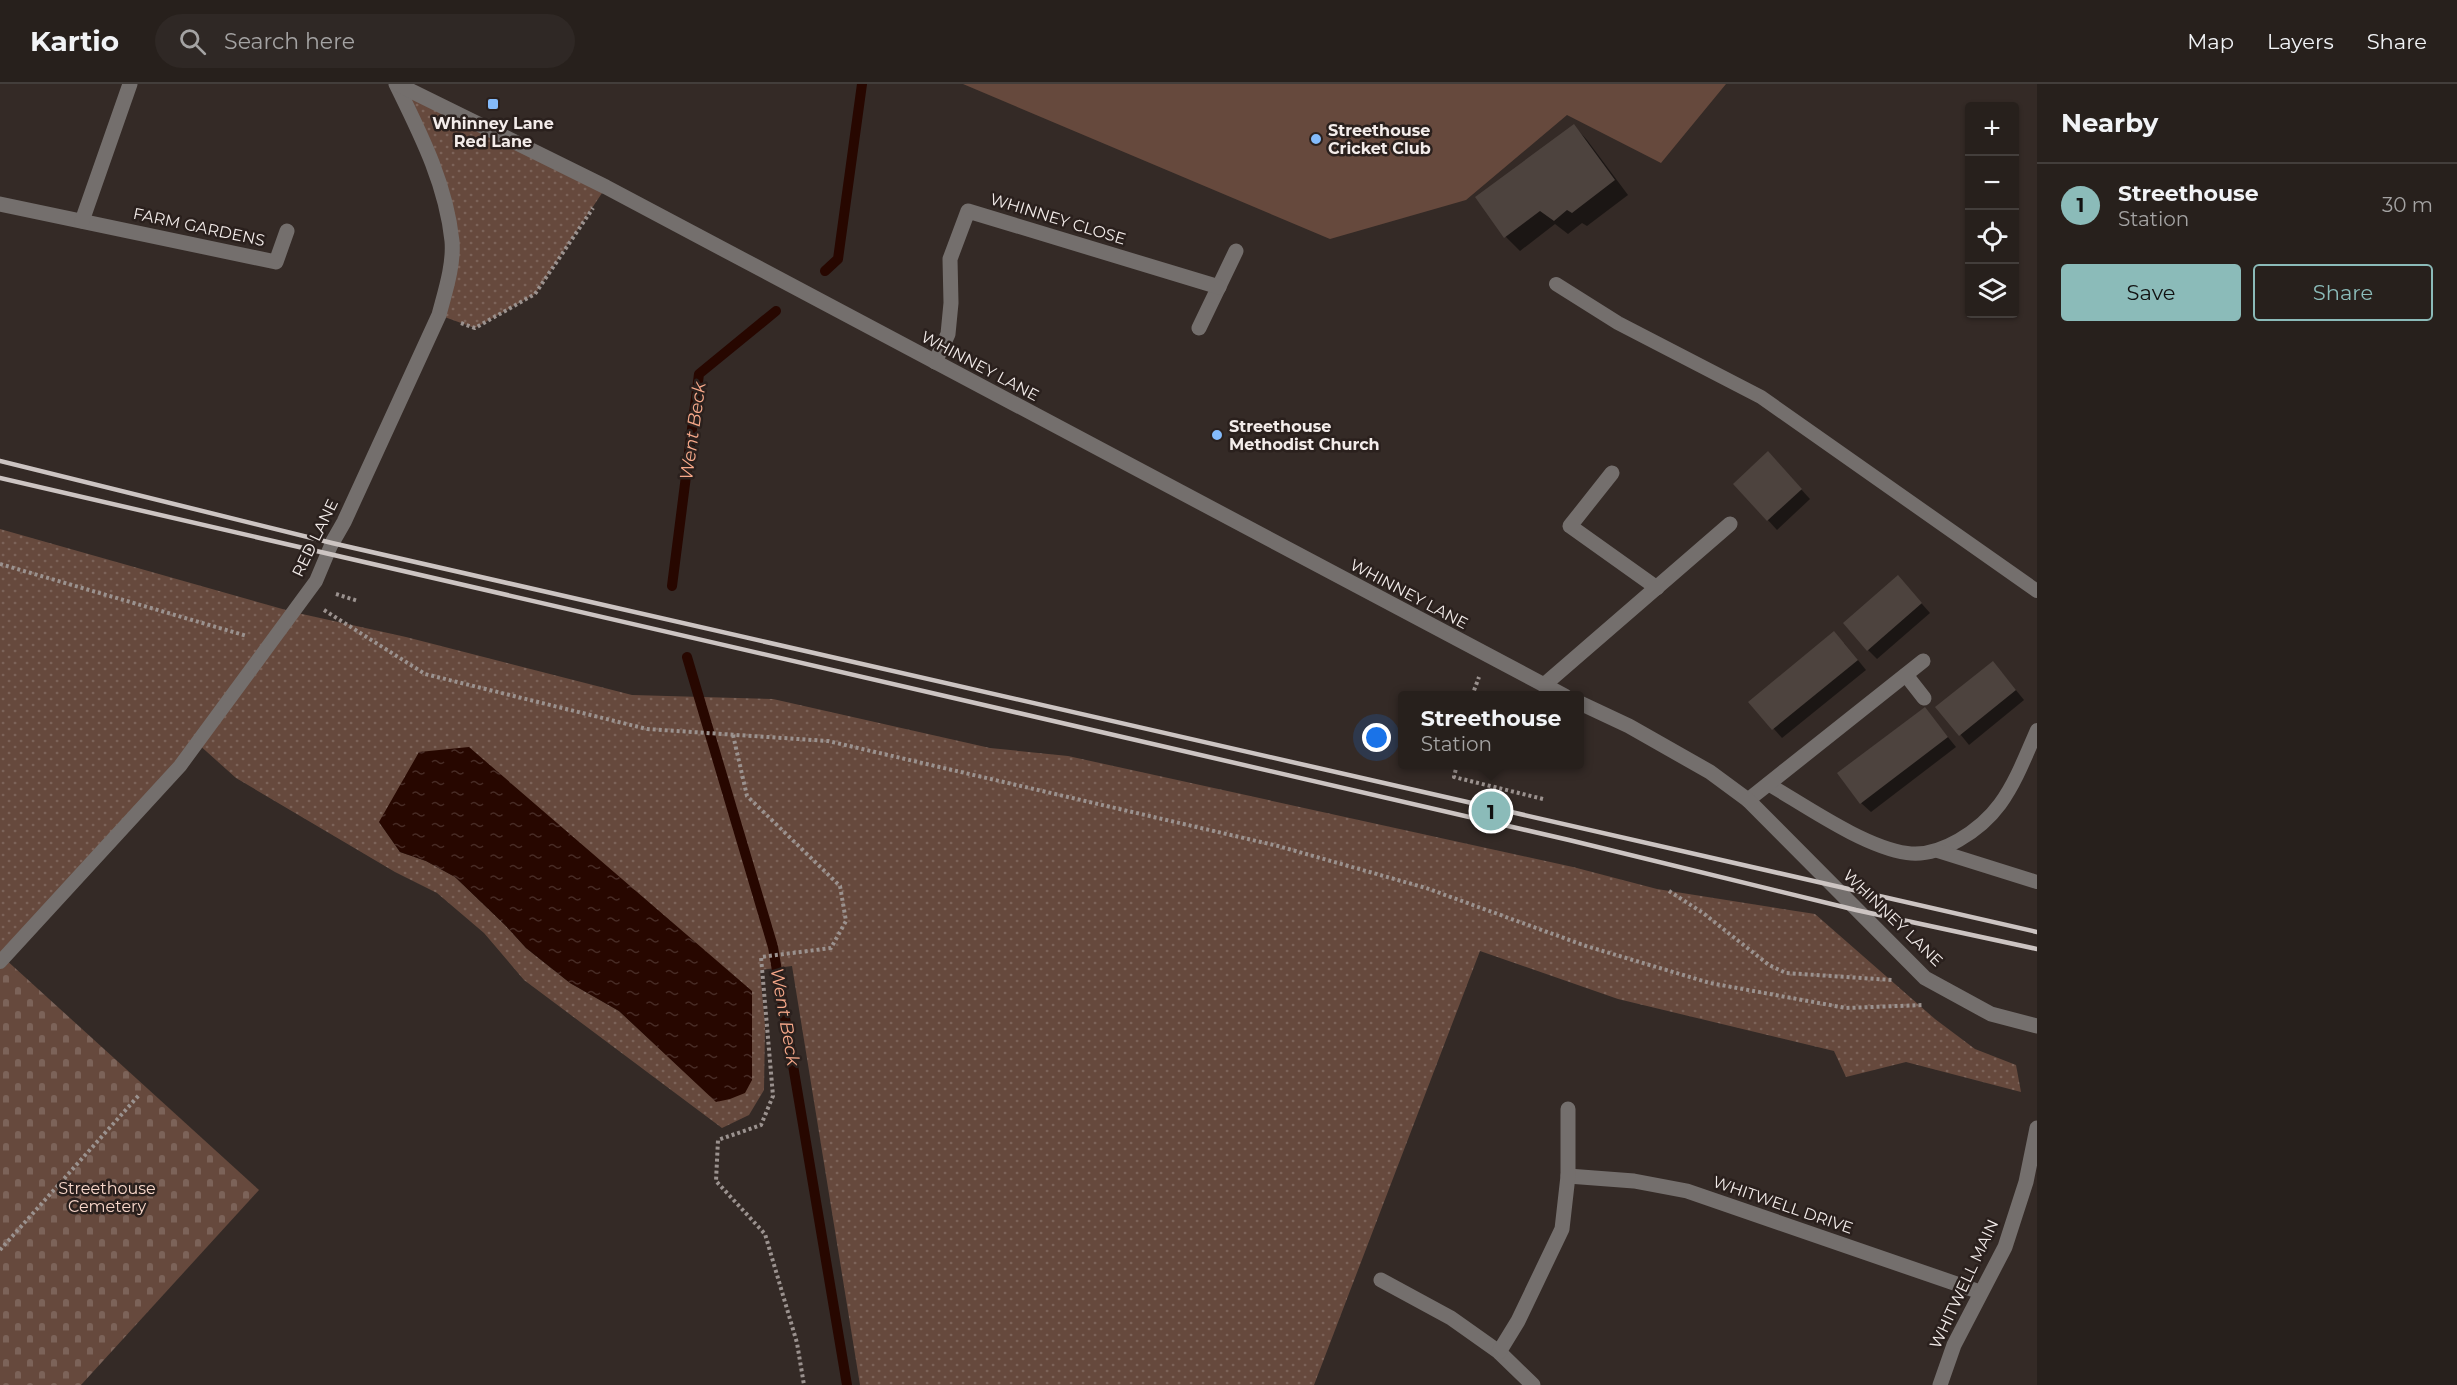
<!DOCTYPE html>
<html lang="en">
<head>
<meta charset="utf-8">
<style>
	body { margin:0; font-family:Montserrat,sans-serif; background:#2f2825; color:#f1f3f6 }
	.controls { position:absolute; right:18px; top:18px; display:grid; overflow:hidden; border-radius:6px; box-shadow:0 2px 4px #0004 }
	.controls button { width:54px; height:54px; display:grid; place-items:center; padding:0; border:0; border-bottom:2px solid #433e3b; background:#27201c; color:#f1f3f6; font:30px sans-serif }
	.you { position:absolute; left:1377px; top:654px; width:21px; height:21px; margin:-15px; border:4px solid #fff; border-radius:50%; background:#1a73e8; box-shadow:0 0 0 9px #1a73e833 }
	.badge { display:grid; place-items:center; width:39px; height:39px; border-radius:50%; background:#8bbbb9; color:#111; font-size:20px; font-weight:700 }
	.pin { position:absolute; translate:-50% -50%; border:3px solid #fff; box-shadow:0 2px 6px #0006 }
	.popup { position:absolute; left:1398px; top:607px; width:186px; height:78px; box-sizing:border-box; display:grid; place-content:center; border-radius:6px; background:#27201c; filter:drop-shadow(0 2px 4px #0005); font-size:20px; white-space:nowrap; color:#a4a3a3 }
	.popup b { font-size:22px; color:#f1f3f6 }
	.popup::after { content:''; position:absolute; left:50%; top:100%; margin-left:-12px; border:12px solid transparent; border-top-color:#27201c }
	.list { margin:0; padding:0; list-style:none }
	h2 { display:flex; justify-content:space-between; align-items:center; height:78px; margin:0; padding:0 24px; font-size:26px }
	h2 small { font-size:20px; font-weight:400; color:#a4a3a3 }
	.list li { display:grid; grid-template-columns:39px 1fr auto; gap:18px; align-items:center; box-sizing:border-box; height:84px; padding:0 24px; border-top:2px solid #433e3b }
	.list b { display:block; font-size:22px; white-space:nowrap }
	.list p { margin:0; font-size:20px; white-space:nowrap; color:#a4a3a3 }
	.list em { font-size:20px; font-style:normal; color:#a4a3a3 }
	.actions { display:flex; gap:12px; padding:18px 24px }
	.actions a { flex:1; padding:14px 0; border:2px solid #8bbbb9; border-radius:6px; text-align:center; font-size:21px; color:#8bbbb9 }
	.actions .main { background:#8bbbb9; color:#111 }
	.icon { flex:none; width:33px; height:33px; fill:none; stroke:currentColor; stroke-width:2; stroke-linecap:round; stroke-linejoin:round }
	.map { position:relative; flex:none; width:2037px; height:1301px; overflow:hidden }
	header { display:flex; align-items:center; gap:36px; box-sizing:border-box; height:84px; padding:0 30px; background:#27201c; border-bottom:2px solid #433e3b }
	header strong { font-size:28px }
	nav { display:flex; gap:33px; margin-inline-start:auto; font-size:21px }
	.search { width:420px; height:54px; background:#2f2825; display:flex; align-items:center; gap:15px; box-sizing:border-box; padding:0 21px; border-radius:33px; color:#a4a3a3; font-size:22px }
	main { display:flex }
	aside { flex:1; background:#27201c }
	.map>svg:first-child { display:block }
	.grass { fill:url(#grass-dots); fill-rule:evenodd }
	.cemetery { fill:url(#cemetery-stones) }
	.pitch { fill:#66493d }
	.water { fill:url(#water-ripples) }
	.shadow { fill:#0007 }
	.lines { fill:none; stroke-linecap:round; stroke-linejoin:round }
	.stream { stroke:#270700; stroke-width:10 }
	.building { fill:#4d433e }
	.path { stroke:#9b928f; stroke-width:4; stroke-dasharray:3 3; stroke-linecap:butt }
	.service { stroke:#746f6d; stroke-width:14 }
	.minor { stroke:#746f6d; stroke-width:15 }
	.tertiary { stroke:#746f6d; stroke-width:15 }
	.rail { stroke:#ccc4c2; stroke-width:4.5 }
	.poi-dot { fill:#84bbfb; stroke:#2a201d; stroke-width:2 }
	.labels { text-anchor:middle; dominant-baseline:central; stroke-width:5; stroke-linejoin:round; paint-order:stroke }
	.poi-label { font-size:16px; font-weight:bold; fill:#f3ecea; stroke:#2a201d; text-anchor:start }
	.street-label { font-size:16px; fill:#f3ecea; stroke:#2a201d }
	.park-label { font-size:16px; fill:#f9d8cb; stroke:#2a201d }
	.water-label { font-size:18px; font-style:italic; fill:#f8a98a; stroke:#2a201d }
</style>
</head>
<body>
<header>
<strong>Kartio</strong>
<div class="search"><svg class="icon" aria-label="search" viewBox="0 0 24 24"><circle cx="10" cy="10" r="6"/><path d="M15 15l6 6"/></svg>Search here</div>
<nav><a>Map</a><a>Layers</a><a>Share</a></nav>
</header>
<main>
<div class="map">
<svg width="2037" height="1301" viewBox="0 0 2037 1301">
	<defs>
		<pattern id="grass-dots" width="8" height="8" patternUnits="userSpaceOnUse" patternTransform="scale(1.5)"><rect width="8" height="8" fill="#66493d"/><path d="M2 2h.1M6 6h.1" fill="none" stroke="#7c6359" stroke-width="1.8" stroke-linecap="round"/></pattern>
		<pattern id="cemetery-stones" width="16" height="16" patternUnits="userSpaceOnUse" patternTransform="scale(1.5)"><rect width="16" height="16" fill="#66493d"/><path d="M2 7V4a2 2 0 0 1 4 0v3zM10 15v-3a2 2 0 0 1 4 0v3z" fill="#7c6359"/></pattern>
		<pattern id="water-ripples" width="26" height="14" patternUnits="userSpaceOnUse" patternTransform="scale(1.5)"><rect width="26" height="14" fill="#270700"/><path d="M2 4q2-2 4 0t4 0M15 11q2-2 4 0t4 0" fill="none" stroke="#472b25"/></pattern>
	</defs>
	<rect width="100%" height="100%" fill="#342a26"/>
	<!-- grass -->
	<g class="grass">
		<polygon points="396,0 606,103 535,210 475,244 439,231 448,196 445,121"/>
		<path d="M0 445 293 528 406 553 632 611 773 615 990 664 1068 672 1573 783 1657 805 1815 830 1935 935 1975 965 2016 981 2021 1008 1906 978 1846 993 1834 967 1618 915 1480 867 1314 1301H860L792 882 760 886 765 941 764 1006 749 1031 722 1044 524 896 484 849 437 809 395 788 236 694 197 659 0 878ZM379 738 752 996 716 1017 619 927 570 899 526 864 505 841 455 793 426 777 400 768Z"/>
	</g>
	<!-- cemetery -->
	<polygon class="cemetery" points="4,874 259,1106 81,1301 0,1301 0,878"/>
	<!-- pitch -->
	<polygon class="pitch" points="963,0 1726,0 1661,79 1567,31 1466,116 1330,155"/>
	<!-- water -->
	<polygon class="water" points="469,663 752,907 752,996 745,1009 730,1015 716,1018 619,927 570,899 526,864 505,841 455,793 426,777 400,768 379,738 419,668"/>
	<!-- shadow -->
	<g class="shadow">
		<polygon points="1574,42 1587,56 1628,111 1587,142 1582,139 1568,150 1555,140 1520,167 1506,153 1477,114"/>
		<polygon points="1777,379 1810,415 1777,446 1735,400"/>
		<polygon points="1907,503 1930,529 1877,575 1868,566"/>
		<polygon points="1844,559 1866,586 1782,654 1750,618"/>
		<polygon points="2002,589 2024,616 1969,661 1938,623"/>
		<polygon points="1925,625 1956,663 1871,728 1861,719"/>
	</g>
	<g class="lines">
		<!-- stream -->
		<g class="stream">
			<polyline points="825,187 838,175 862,0"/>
			<polyline points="672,502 699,290 776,227"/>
			<polyline points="687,573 773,863 847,1301"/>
		</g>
	</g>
	<!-- building -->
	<g class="building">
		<polygon points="1574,40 1615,96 1572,129 1567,126 1554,137 1540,127 1504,154 1475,113"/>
		<polygon points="1768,367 1802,405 1767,437 1733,400"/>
		<polygon points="1898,491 1922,519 1867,567 1843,539"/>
		<polygon points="1834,547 1858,576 1772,646 1748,618"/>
		<polygon points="1993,577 2016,606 1959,652 1935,623"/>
		<polygon points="1925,623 1948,653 1860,720 1837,689"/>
	</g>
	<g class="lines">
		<!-- path -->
		<g class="path">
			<polyline points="461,239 475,244 535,210 593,124"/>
			<polyline points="0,480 247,552"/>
			<polyline points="336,510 358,517"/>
			<polyline points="324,526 425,590 647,645 828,657 1278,762 1426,804 1586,862 1710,899 1846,924 1923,921"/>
			<polyline points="1472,612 1479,593"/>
			<polyline points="733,651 747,712 840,802 846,837 831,864 761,873 773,1012 761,1041 718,1056 716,1097 765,1150 797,1259 804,1301"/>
			<polyline points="1457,680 1454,693 1543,715"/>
			<polyline points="1669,807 1703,829 1769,881 1786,889 1892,896"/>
			<polyline points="0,1166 140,1010"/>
		</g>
		<!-- service -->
		<g class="service">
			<polyline points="1556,200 1618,239 1761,313 2037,507"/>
			<path d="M1768 700C1806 722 1864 763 1907 769 1940 774 1981 746 2000 720 2016 698 2026 671 2037 646"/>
			<polyline points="1938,767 2037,798"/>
			<polyline points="0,878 180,682 316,497 332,459"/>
		</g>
		<!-- minor -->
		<g class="minor">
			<polyline points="0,120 276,178 287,147"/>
			<polyline points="82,137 130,0"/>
			<polyline points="1199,244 1236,167"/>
			<polyline points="935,278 948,250 951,219 950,175 968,127 1219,203"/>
			<polyline points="1612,389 1570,442 1657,504"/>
			<path d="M332 459 344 438 439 231C445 208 454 181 452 157 446 100 421 51 396 0"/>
			<polyline points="1906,591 1924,614"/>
			<polyline points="1544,601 1730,440"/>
			<polyline points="1748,716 1923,577"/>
			<polyline points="1568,1092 1634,1097 1687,1107 1980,1208"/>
			<polyline points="1381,1196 1451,1234 1499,1268 1533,1301"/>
			<polyline points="1499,1268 1518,1237 1562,1145 1568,1092 1568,1025"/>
			<polyline points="1940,1301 1954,1261 2005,1163 2026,1098 2037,1044"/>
		</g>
		<!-- tertiary -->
		<g class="tertiary">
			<polyline points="397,0 606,103 1565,612"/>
			<polyline points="1580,619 1629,642 1710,688 1748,716 1925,894 1991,930 2037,942"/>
		</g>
		<!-- rail -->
		<g class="rail">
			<polyline points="0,377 332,459 2037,848"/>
			<polyline points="0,394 1569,756 1856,826 2037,865"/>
		</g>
	</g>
	<!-- markers -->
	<g class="poi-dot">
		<rect x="487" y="14" width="12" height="12" rx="3"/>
		<circle cx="1316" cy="55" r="6"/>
		<circle cx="1217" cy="351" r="6"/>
	</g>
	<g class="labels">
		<!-- poi labels -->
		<g class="poi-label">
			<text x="493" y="39" text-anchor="middle">Whinney Lane<tspan x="493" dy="18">Red Lane</tspan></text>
			<text x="1328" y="46">Streethouse<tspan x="1328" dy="18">Cricket Club</tspan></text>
			<text x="1229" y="342">Streethouse<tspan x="1229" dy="18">Methodist Church</tspan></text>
		</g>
		<!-- street labels -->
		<g class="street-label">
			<text transform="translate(1058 135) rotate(17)">WHINNEY CLOSE</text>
			<text transform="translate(199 143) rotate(12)">FARM GARDENS</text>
			<text transform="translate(980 282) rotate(28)">WHINNEY LANE</text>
			<text transform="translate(315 454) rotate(-64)">RED LANE</text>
			<text transform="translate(1409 510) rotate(28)">WHINNEY LANE</text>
			<text transform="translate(1893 834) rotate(44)">WHINNEY LANE</text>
			<text transform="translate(1783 1121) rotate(19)">WHITWELL DRIVE</text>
			<text transform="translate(1964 1200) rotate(-65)">WHITWELL MAIN</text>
		</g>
		<!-- park labels -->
		<g class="park-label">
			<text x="107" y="1104">Streethouse<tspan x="107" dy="18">Cemetery</tspan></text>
		</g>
		<!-- water labels -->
		<g class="water-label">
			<text transform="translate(693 347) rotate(-82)">Went Beck</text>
			<text transform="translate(785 933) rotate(80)">Went Beck</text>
		</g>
	</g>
</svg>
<div class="controls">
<button>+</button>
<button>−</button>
<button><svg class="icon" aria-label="locate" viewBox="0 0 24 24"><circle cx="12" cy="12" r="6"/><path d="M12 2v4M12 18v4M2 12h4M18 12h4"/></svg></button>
<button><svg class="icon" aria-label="layers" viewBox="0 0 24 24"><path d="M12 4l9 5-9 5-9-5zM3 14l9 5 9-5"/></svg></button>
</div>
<div class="you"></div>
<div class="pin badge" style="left:1491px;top:727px">1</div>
<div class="popup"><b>Streethouse</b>Station</div>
</div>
<aside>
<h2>Nearby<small></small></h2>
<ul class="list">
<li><span class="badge">1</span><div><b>Streethouse</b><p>Station</p></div><em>30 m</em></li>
</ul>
<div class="actions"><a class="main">Save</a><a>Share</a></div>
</aside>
</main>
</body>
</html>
